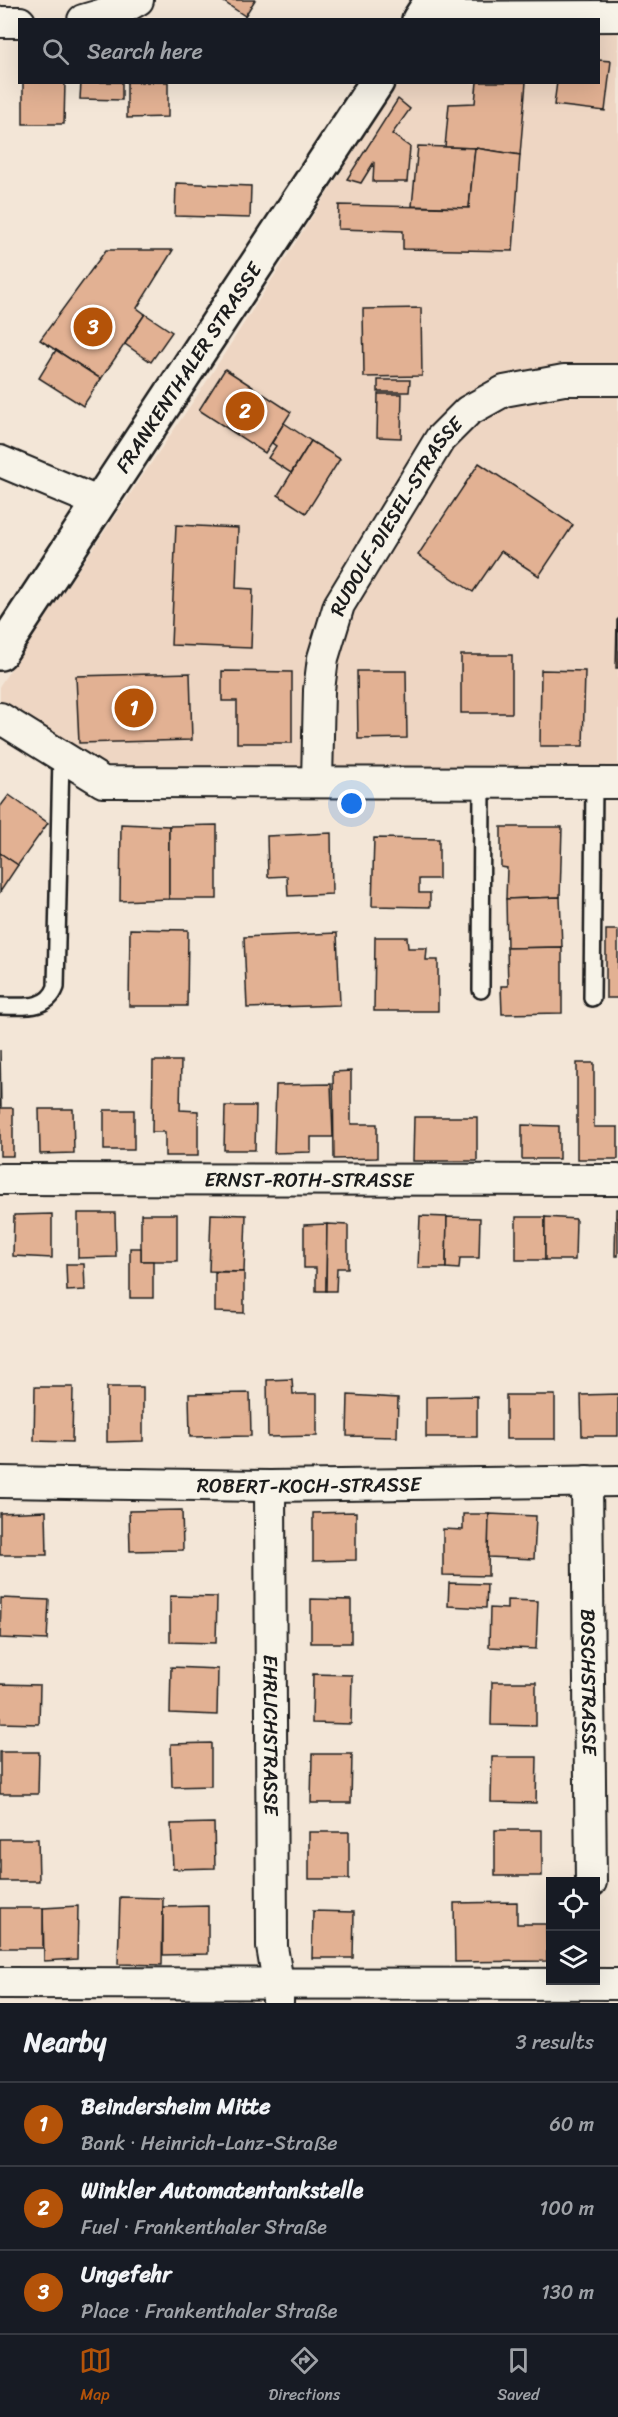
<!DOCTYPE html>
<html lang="en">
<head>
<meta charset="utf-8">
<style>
	body { margin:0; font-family:Sriracha,sans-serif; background:#20242c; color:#f1f3f6 }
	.controls { position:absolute; right:18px; bottom:18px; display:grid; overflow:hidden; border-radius:0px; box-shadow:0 6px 24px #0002 }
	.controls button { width:54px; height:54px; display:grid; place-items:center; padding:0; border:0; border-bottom:2px solid #363941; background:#171b24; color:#f1f3f6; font:30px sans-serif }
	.you { position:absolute; left:352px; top:804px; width:21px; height:21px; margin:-15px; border:4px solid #fff; border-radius:50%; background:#1a73e8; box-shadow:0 0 0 9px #1a73e833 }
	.badge { display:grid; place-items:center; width:39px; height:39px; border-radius:50%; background:#b45309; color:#fff; font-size:20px; font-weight:700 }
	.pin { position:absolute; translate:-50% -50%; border:3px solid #fff; box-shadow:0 2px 6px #0006 }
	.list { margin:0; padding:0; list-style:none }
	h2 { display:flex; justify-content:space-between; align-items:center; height:78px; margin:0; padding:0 24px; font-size:26px }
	h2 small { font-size:20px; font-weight:400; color:#9ea1a6 }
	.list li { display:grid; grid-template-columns:39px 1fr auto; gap:18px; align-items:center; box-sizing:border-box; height:84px; padding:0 24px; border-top:2px solid #363941 }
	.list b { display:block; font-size:22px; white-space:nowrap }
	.list p { margin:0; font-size:20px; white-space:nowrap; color:#9ea1a6 }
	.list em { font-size:20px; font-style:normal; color:#9ea1a6 }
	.icon { flex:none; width:33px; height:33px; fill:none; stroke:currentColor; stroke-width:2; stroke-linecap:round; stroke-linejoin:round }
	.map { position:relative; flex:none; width:618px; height:2003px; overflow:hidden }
	.search { position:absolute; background:#171b24; box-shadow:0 6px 24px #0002; left:18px; right:18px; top:18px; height:66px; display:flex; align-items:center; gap:15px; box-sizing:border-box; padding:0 21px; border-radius:0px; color:#9ea1a6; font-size:22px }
	.sheet { height:330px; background:#171b24 }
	nav { display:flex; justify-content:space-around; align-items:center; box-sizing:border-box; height:84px; border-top:2px solid #363941; background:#171b24; font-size:16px; color:#9ea1a6 }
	nav a { display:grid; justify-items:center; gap:3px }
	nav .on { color:#b45309 }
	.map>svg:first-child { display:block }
	.built { fill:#eed6c3 }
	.building { fill:#e2b193; stroke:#1c1c1c; stroke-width:1.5 }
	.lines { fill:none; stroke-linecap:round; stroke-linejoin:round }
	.lane-casing { stroke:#1c1c1c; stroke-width:20 }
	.street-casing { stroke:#1c1c1c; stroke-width:34 }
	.secondary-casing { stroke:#1c1c1c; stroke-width:38 }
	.lane { stroke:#f7f3e8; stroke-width:15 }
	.street { stroke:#f7f3e8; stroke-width:30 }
	.secondary { stroke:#f7f3e8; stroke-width:33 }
	.labels { text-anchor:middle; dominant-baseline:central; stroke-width:6; stroke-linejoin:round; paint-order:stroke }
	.street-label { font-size:20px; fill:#1c1c1c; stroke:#f7f3e8 }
</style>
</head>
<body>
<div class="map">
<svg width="618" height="2003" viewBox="0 0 618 2003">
	<rect width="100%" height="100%" fill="#f3e6d7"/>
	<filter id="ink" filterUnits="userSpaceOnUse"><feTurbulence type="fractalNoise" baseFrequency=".0167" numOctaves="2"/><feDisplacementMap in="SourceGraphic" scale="12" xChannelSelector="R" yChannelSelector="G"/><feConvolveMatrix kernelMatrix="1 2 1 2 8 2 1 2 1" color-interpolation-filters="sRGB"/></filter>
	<g filter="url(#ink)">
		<!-- built -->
		<polygon class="built" points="454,0 618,0 618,781 106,776 0,711 0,685 203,387 398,83 598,82 598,20 440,19"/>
		<!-- building -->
		<g class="building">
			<polygon points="221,0 255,0 245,16"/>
			<polygon points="598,60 611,61 605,111 554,105 557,82 598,82"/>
			<polygon points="23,82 65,82 64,124 23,124"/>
			<polygon points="81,82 122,82 122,100 80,99"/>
			<polygon points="127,82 168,82 168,117 127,118"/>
			<polygon points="477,82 526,82 520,155 475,148 445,147 449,104 475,103"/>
			<polygon points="398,99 410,109 392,134 410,147 407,182 373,182 374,162 361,183 347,179"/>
			<polygon points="418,146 475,148 469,208 412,206"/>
			<polygon points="475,148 520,155 513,251 403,249 403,231 338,229 339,205 469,208"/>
			<polygon points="176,183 251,186 250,218 175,216"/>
			<polygon points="106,250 173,250 137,308 145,314 101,379 40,340"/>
			<polygon points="421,308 422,376 364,377 363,309"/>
			<polygon points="145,314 172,332 151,362 125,344"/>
			<polygon points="56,350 101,379 83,406 39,378"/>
			<polygon points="225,369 291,412 265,453 199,410"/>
			<polygon points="378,380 410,380 409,392 378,392"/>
			<polygon points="378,394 402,394 401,438 377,437"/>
			<polygon points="284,423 311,441 291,473 268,458 276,446 272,443"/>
			<polygon points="311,441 340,459 306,513 278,495"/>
			<polygon points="479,463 573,525 539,576 501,551 473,592 418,555"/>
			<polygon points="176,525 238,528 236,588 253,589 251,648 171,645"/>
			<polygon points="618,619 618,668 616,668 617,620"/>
			<rect x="461" y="655" width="51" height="58"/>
			<polygon points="541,670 585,671 583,746 540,746"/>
			<polygon points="222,671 292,672 292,743 237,743 237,701 222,701"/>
			<polygon points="357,671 406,671 407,738 358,739"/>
			<polygon points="190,673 192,740 79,743 76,676"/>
			<polygon points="9,795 48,823 18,865 0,853 0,807"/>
			<polygon points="121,824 169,826 169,899 120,901"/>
			<polygon points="217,825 217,899 169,899 169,826"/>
			<polygon points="501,827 562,827 560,897 506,899 507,868 501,867"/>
			<polygon points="331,833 332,894 288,896 287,876 268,877 267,836"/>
			<polygon points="374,838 439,839 439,879 419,879 419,893 430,893 430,907 372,906"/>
			<polygon points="0,853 18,865 0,892"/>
			<polygon points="560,897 562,947 507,948 506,899"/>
			<polygon points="130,929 188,930 187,1006 129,1006"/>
			<rect x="606" y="930" width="12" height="68"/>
			<polygon points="337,933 340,1005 247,1008 244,937"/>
			<polygon points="375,937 407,937 408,948 427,948 426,960 438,960 438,1011 374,1011"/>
			<polygon points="562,947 562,1013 502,1014 501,986 508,986 507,948"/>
			<polygon points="0,1050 1,1108 13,1108 13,1156 0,1156"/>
			<polygon points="153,1061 181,1061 180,1110 198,1111 198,1156 165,1156 165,1132 152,1132"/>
			<polygon points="577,1063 594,1063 594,1127 618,1127 618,1159 577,1159"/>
			<polygon points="351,1071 351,1124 377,1124 377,1158 334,1159 333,1072"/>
			<polygon points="331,1084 333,1137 311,1137 311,1152 274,1153 276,1085"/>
			<polygon points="225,1106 256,1106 255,1150 224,1150"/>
			<polygon points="39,1109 73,1109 74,1153 40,1154"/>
			<rect x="104" y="1110" width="30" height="40"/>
			<polygon points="414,1117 477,1117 477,1161 413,1161"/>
			<polygon points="522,1125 559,1126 559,1159 522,1159"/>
			<polygon points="616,1209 618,1209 618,1256 615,1256"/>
			<polygon points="78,1213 115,1213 116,1257 78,1258"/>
			<polygon points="52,1214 52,1258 13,1256 14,1215"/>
			<rect x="141" y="1214" width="36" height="47"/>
			<polygon points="211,1214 246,1215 244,1272 209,1271"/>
			<polygon points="420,1216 447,1217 446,1268 418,1268"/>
			<polygon points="447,1217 480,1218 479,1258 460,1258 459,1269 446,1268"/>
			<rect x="516" y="1217" width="29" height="43"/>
			<polygon points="545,1217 576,1219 575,1260 545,1260"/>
			<polygon points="327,1224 326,1291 316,1291 316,1268 304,1268 304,1225"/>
			<polygon points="327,1224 348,1225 348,1268 337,1268 336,1291 326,1291"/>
			<polygon points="130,1248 141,1248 141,1261 153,1261 153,1298 130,1298"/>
			<polygon points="66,1264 84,1264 85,1290 67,1291"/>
			<polygon points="215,1272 244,1272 244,1313 215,1312"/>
			<polygon points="292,1379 293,1394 317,1394 317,1436 268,1437 267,1380"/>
			<polygon points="35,1387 73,1387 72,1442 34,1441"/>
			<polygon points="107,1387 143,1387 143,1441 107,1442"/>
			<polygon points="250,1393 251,1436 190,1437 189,1394"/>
			<polygon points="618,1394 618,1436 582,1436 581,1395"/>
			<polygon points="348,1395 398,1398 397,1437 347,1436"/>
			<rect x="506" y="1395" width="49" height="44"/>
			<polygon points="477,1396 477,1437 426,1437 426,1397"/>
			<polygon points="182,1510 183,1550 130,1551 129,1511"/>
			<polygon points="46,1511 47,1555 0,1555 0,1513"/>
			<polygon points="356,1512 356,1560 313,1561 313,1513"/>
			<polygon points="463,1514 489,1514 488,1576 443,1575 443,1529 463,1530"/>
			<polygon points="489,1514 536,1516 534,1559 488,1557"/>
			<polygon points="449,1583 487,1584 486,1608 448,1606"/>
			<polygon points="170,1596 217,1597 216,1643 170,1642"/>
			<polygon points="1,1598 49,1600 47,1640 0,1638"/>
			<polygon points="311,1599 351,1600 351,1643 311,1643"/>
			<polygon points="507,1600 538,1601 536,1649 489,1647 490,1608 507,1609"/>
			<polygon points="171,1667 218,1669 217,1715 170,1713"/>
			<polygon points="313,1674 352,1675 351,1724 312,1723"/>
			<polygon points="492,1682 536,1682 536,1726 491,1725"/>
			<polygon points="0,1684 40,1685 39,1724 0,1723"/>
			<polygon points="211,1743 211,1786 172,1787 171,1744"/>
			<polygon points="0,1752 39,1752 38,1794 0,1794"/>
			<polygon points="312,1754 352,1754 351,1803 311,1803"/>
			<polygon points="492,1757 537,1757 536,1803 491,1802"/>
			<polygon points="214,1823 215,1868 173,1869 171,1824"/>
			<rect x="495" y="1830" width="47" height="46"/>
			<rect x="309" y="1832" width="40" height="47"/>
			<polygon points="0,1839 38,1839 39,1881 0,1881"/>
			<polygon points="120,1897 163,1898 162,1965 118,1964"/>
			<polygon points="517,1902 517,1924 546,1924 547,1961 455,1962 454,1903"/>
			<polygon points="78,1906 77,1959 44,1961 43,1908"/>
			<polygon points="208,1906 208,1954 163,1955 163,1907"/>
			<rect x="0" y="1908" width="43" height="40"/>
			<polygon points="313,1911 354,1912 353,1958 312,1958"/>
		</g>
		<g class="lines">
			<!-- lane casing -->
			<g class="lane-casing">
				<g id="lane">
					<polyline points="481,990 482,782"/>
					<polyline points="592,998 594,783"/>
					<path d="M0 1006C22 1006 47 1011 56 987L61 756"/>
				</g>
			</g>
			<!-- street casing -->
			<g class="street-casing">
				<g id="street">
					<polyline points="420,17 618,16"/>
					<polyline points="83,20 124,8 138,0"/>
					<polyline points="0,22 20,22"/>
					<polyline points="0,461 100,503"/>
					<polyline points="0,718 103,782 618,783"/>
					<path id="s1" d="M317 782 319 690 323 658 339 605 440 439 468 411 504 391 564 380H618"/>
					<path id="s2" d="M0 1179 618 1180"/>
					<path id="s3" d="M587 1481 591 1882"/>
					<path id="s4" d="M0 1482 270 1486 618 1481"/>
					<path id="s5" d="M270 1486 272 1947 278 1982V2003"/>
					<polyline points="0,1983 618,1984"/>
				</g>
			</g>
			<!-- secondary casing -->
			<g class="secondary-casing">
				<g id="secondary">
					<polyline points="419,20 432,0"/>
					<path id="s6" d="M0 653 377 82"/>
				</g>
			</g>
			<!-- lane -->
			<use href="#lane" class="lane"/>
			<!-- street -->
			<use href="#street" class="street"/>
			<!-- secondary -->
			<use href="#secondary" class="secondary"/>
		</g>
	</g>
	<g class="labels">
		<!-- street labels -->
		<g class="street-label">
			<text stroke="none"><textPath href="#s6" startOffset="342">FRANKENTHALER STRASSE</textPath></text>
			<text stroke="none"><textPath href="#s1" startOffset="285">RUDOLF-DIESEL-STRASSE</textPath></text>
			<text stroke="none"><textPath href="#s2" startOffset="309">ERNST-ROTH-STRASSE</textPath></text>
			<text stroke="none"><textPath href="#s4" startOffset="309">ROBERT-KOCH-STRASSE</textPath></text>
			<text stroke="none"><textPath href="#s3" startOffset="201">BOSCHSTRASSE</textPath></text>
			<text stroke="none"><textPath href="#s5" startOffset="249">EHRLICHSTRASSE</textPath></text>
		</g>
	</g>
</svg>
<div class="controls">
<button><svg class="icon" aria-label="locate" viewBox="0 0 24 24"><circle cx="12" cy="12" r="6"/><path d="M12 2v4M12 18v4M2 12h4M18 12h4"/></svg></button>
<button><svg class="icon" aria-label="layers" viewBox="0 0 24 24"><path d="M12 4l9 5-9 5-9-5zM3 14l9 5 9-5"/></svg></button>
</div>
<div class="you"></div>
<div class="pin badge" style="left:134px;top:708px">1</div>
<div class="pin badge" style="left:245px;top:411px">2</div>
<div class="pin badge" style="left:93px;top:327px">3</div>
<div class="search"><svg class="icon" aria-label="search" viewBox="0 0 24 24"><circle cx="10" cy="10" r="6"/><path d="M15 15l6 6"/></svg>Search here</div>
</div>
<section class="sheet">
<h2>Nearby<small>3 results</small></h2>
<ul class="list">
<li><span class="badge">1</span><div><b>Beindersheim Mitte</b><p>Bank · Heinrich-Lanz-Straße</p></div><em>60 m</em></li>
<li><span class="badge">2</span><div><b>Winkler Automatentankstelle</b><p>Fuel · Frankenthaler Straße</p></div><em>100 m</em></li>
<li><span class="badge">3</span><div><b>Ungefehr</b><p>Place · Frankenthaler Straße</p></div><em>130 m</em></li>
</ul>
</section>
<nav>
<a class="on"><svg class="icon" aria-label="map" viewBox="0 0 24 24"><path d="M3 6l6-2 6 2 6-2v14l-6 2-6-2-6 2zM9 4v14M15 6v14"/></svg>Map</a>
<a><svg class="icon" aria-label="directions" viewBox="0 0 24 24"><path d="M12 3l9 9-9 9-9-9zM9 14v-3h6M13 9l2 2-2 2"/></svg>Directions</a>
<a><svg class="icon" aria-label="saved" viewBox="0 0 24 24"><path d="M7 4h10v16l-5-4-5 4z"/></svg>Saved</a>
</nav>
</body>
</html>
